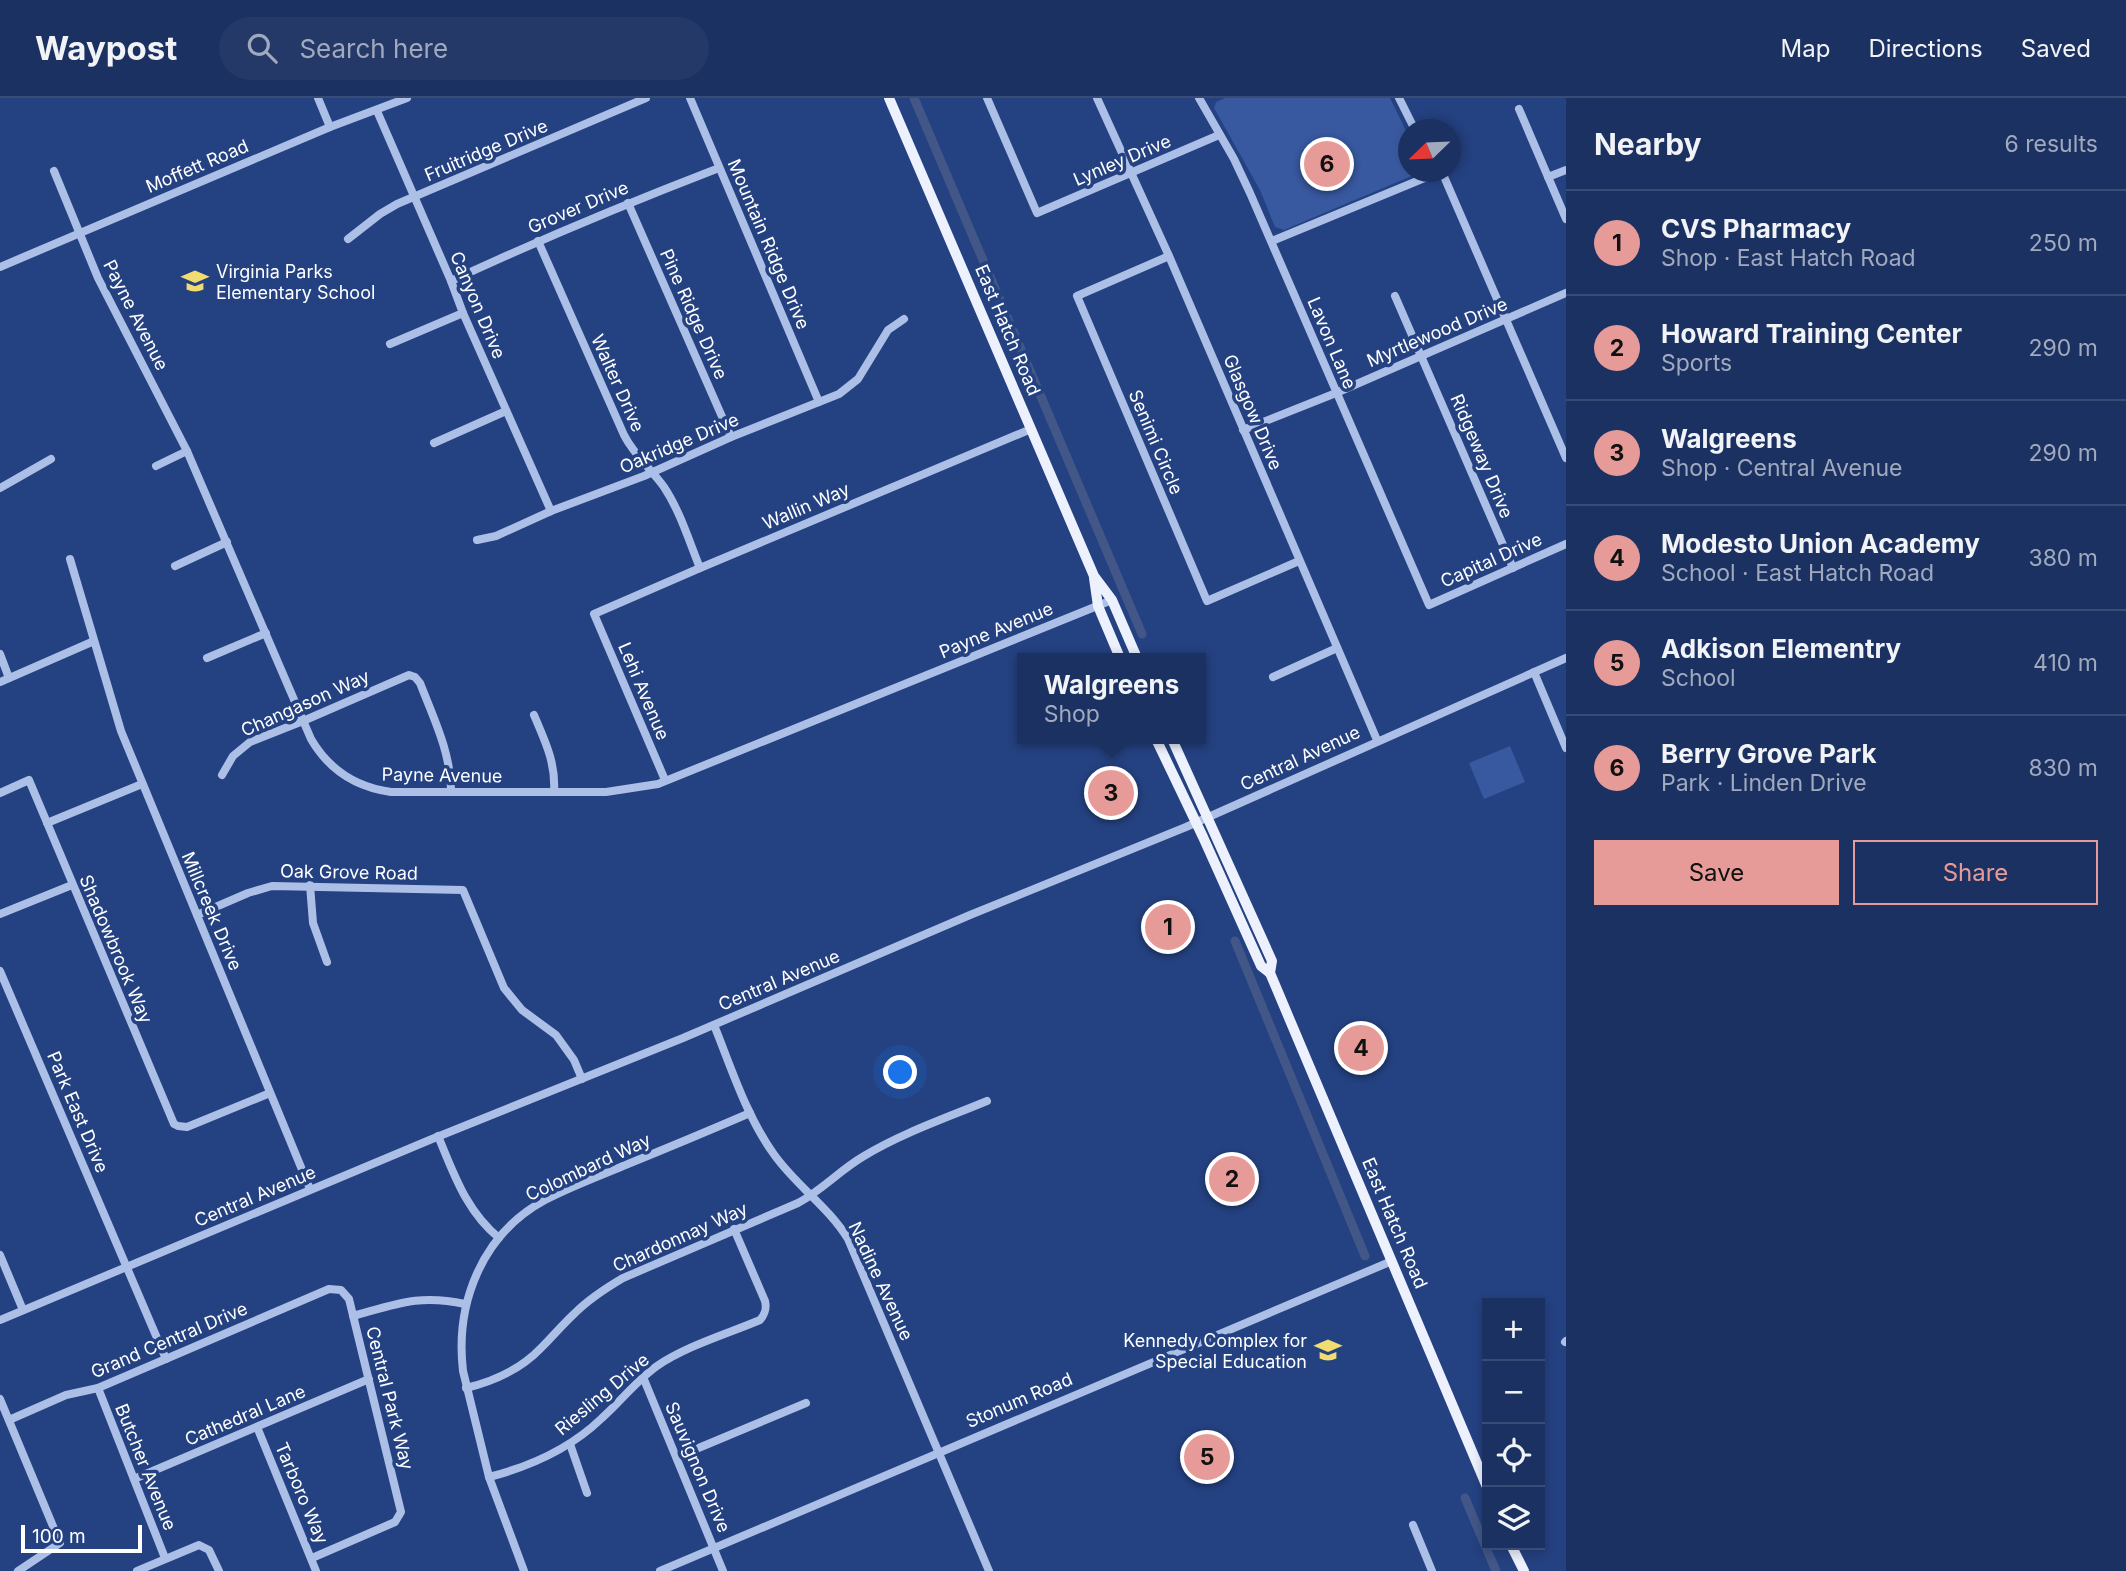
<!DOCTYPE html>
<html lang="en">
<head>
<meta charset="utf-8">
<style>
	body { margin:0; font-family:Inter,sans-serif; background:#243967; color:#f1f3f6 }
	.controls { position:absolute; right:21px; bottom:21px; display:grid; overflow:hidden; border-radius:0px; box-shadow:0 4px 10px #0003 }
	.controls button { width:63px; height:63px; display:grid; place-items:center; padding:0; border:0; border-bottom:2px solid #394c76; background:#1b3161; color:#f1f3f6; font:35px sans-serif }
	.compass { position:absolute; left:1398px; top:21px; width:63px; height:63px; border-radius:50%; background:#1b3161; box-shadow:0 4px 10px #0003; rotate:247deg }
	.scale { position:absolute; left:21px; bottom:18px; width:121px; box-sizing:border-box; padding-left:7px; border:4px solid #fff; border-top:0; font-size:19px; line-height:24px; white-space:nowrap; color:#fff; -webkit-text-stroke:5px #244181; paint-order:stroke }
	.you { position:absolute; left:901px; top:975px; width:24px; height:24px; margin:-18px; border:5px solid #fff; border-radius:50%; background:#1a73e8; box-shadow:0 0 0 10px #1a73e833 }
	.badge { display:grid; place-items:center; width:46px; height:46px; border-radius:50%; background:#e69b98; color:#111; font-size:23px; font-weight:700 }
	.pin { position:absolute; translate:-50% -50%; border:4px solid #fff; box-shadow:0 2px 7px #0006 }
	.popup { position:absolute; left:1017px; top:555px; width:189px; height:91px; box-sizing:border-box; display:grid; place-content:center; border-radius:0px; background:#1b3161; filter:drop-shadow(0 2px 5px #0005); font-size:23px; white-space:nowrap; color:#a0a9bd }
	.popup b { font-size:26px; color:#f1f3f6 }
	.popup::after { content:''; position:absolute; left:50%; top:100%; margin-left:-14px; border:14px solid transparent; border-top-color:#1b3161 }
	.list { margin:0; padding:0; list-style:none }
	h2 { display:flex; justify-content:space-between; align-items:center; height:91px; margin:0; padding:0 28px; font-size:30px }
	h2 small { font-size:23px; font-weight:400; color:#a0a9bd }
	.list li { display:grid; grid-template-columns:46px 1fr auto; gap:21px; align-items:center; box-sizing:border-box; height:105px; padding:0 28px; border-top:2px solid #394c76 }
	.list b { display:block; font-size:26px; white-space:nowrap }
	.list p { margin:0; font-size:23px; white-space:nowrap; color:#a0a9bd }
	.list em { font-size:23px; font-style:normal; color:#a0a9bd }
	.actions { display:flex; gap:14px; padding:21px 28px }
	.actions a { flex:1; padding:16px 0; border:2px solid #e69b98; border-radius:0px; text-align:center; font-size:24px; color:#e69b98 }
	.actions .main { background:#e69b98; color:#111 }
	.icon { flex:none; width:38px; height:38px; fill:none; stroke:currentColor; stroke-width:2; stroke-linecap:round; stroke-linejoin:round }
	.map { position:relative; flex:none; width:1566px; height:1473px; overflow:hidden }
	header { display:flex; align-items:center; gap:42px; box-sizing:border-box; height:98px; padding:0 35px; background:#1b3161; border-bottom:2px solid #394c76 }
	header strong { font-size:33px }
	nav { display:flex; gap:38px; margin-inline-start:auto; font-size:24px }
	.search { width:490px; height:63px; background:#243967; display:flex; align-items:center; gap:18px; box-sizing:border-box; padding:0 24px; border-radius:38px; color:#a0a9bd; font-size:26px }
	main { display:flex }
	aside { flex:1; background:#1b3161 }
	.map>svg:first-child { display:block }
	.green { fill:#38589f }
	.lines { fill:none; stroke-linecap:round; stroke-linejoin:round }
	.canal { stroke:#425787; stroke-width:9 }
	.minor { stroke:#acbfe7; stroke-width:8 }
	.major { stroke:#edf1fd; stroke-width:10 }
	.labels { text-anchor:middle; dominant-baseline:central; stroke-width:7; stroke-linejoin:round; paint-order:stroke }
	.street-label { font-size:18px; fill:#fff; stroke:#244181 }
	.poi-label { font-size:18px; fill:#fff; stroke:#244181; text-anchor:start }
</style>
</head>
<body>
<header>
<strong>Waypost</strong>
<div class="search"><svg class="icon" aria-label="search" viewBox="0 0 24 24"><circle cx="10" cy="10" r="6"/><path d="M15 15l6 6"/></svg>Search here</div>
<nav><a>Map</a><a>Directions</a><a>Saved</a></nav>
</header>
<main>
<div class="map">
<svg width="1566" height="1473" viewBox="0 0 1566 1473">
	<rect width="100%" height="100%" fill="#244181"/>
	<!-- green -->
	<g class="green">
		<polygon points="1225,0 1390,0 1408,37 1408,74 1421,74 1284,132 1275,129 1260,92 1214,10 1216,4"/>
		<polygon points="1510,648 1525,684 1484,701 1469,665"/>
	</g>
	<g class="lines">
		<!-- canal -->
		<g class="canal">
			<polyline points="914,0 1142,536"/>
			<polyline points="1235,843 1365,1158"/>
			<polyline points="1465,1400 1496,1473"/>
		</g>
		<!-- minor -->
		<g class="minor">
			<polyline points="318,0 330,29"/>
			<polyline points="690,0 819,304"/>
			<polyline points="987,0 1037,115 1219,37"/>
			<polyline points="1097,0 1169,158 1377,642"/>
			<polyline points="1199,0 1234,61 1250,95 1429,507 1566,446"/>
			<polyline points="1399,0 1415,32"/>
			<polyline points="1519,11 1566,121"/>
			<polyline points="377,13 451,183 463,215 551,413"/>
			<path d="M54 73 98 180 187 353 311 641C329 672 355 689 391 694H606L658 686 1112 502"/>
			<polyline points="1442,74 1566,360"/>
			<polyline points="1548,79 1566,72"/>
			<polyline points="628,105 731,339"/>
			<polyline points="348,141 380,116 397,106 646,0"/>
			<path d="M538 143 624 337C634 357 651 371 664 389 680 413 689 443 700 470"/>
			<polyline points="1272,143 1439,74"/>
			<polyline points="1169,158 1077,198 1207,503 1299,463"/>
			<polyline points="0,169 330,29 407,0"/>
			<path d="M451 183C539 142 628 105 719 70"/>
			<polyline points="1395,198 1513,470"/>
			<polyline points="390,246 463,215"/>
			<polyline points="1243,332 1336,295 1566,195"/>
			<polyline points="434,345 506,313"/>
			<polyline points="156,368 187,353"/>
			<polyline points="0,390 51,361"/>
			<polyline points="477,442 496,438 551,413 644,378 731,339 839,296 858,281 888,232 904,221"/>
			<polyline points="70,461 121,633 310,1091"/>
			<polyline points="175,468 227,444"/>
			<polyline points="0,556 9,580"/>
			<polyline points="207,560 266,535"/>
			<polyline points="1534,574 1566,650"/>
			<polyline points="1273,579 1337,550"/>
			<polyline points="0,584 94,543"/>
			<path d="M534 617C545 643 556 665 554 694"/>
			<path d="M222 677 233 658 250 644 303 623 409 577 415 579 420 585C434 621 451 655 451 694"/>
			<polyline points="665,682 594,516 700,470 1031,331"/>
			<polyline points="0,695 29,682 174,1026 178,1028 187,1029 270,995"/>
			<polyline points="47,725 142,686"/>
			<polyline points="310,787 313,825 327,864"/>
			<polyline points="0,816 72,787"/>
			<polyline points="197,817 248,795 272,788 463,792 504,890 522,912 556,937 574,962 582,981"/>
			<polyline points="0,873 166,1261"/>
			<path d="M714 927C731 969 746 1017 773 1055 795 1087 828 1108 848 1141L989 1473"/>
			<path d="M438 1038C454 1076 466 1113 499 1140"/>
			<polyline points="0,1157 23,1212"/>
			<path d="M353 1218C397 1206 419 1196 465 1206"/>
			<polyline points="0,1222 432,1041 683,940 970,817 1186,729 1566,560"/>
			<polyline points="1565,1244 1566,1243"/>
			<polyline points="643,1279 723,1473"/>
			<polyline points="98,1290 165,1460"/>
			<path d="M466 1290C495 1283 521 1271 541 1250 553 1238 563 1226 575 1215 589 1201 606 1190 623 1180L798 1105C822 1092 840 1072 864 1058 902 1035 946 1020 987 1003"/>
			<polyline points="0,1301 60,1445 18,1473"/>
			<polyline points="9,1322 66,1297 98,1290 329,1191 341,1192 349,1201 401,1414 395,1424 312,1460"/>
			<polyline points="257,1329 316,1473"/>
			<polyline points="570,1346 587,1395"/>
			<polyline points="677,1359 806,1305"/>
			<path d="M489 1379C532 1368 570 1351 602 1320 621 1303 636 1283 657 1268 686 1248 727 1236 760 1222 765 1216 767 1211 765 1203L734 1131"/>
			<polyline points="134,1381 369,1281"/>
			<polyline points="1413,1427 1432,1473"/>
			<polyline points="137,1473 199,1447 209,1452 219,1473"/>
			<path d="M524 1473 489 1379 463 1273C455 1205 482 1136 545 1102 570 1089 597 1079 623 1068 665 1051 708 1033 750 1015"/>
			<polyline points="660,1473 1392,1163"/>
		</g>
		<!-- major -->
		<g class="major">
			<polyline points="889,0 1094,478 1112,502 1137,560"/>
			<polyline points="1094,480 1098,508 1120,560"/>
			<polyline points="1156,641 1203,739 1261,868 1270,875"/>
			<polyline points="1172,641 1272,863 1270,875 1487,1389"/>
			<polyline points="1511,1447 1524,1473"/>
		</g>
	</g>
	<!-- icons -->
	<defs>
		<g id="school-bare" transform="scale(2.1)"><path d="M0-5L7-2L0 1L-7-2ZM-4 1L0 2.5L4 1V4Q0 6-4 4Z" fill="#f1dd6f" stroke="#244181" stroke-width="2.5" paint-order="stroke"/></g>
	</defs>
	<g fill-rule="evenodd">
		<use href="#school-bare" x="195" y="183"/>
		<use href="#school-bare" x="1328" y="1252"/>
	</g>
	<g class="labels">
		<!-- street labels -->
		<g class="street-label">
			<text transform="translate(486 52) rotate(-23)">Fruitridge Drive</text>
			<text transform="translate(1122 62) rotate(-23)">Lynley Drive</text>
			<text transform="translate(197 68) rotate(-23)">Moffett Road</text>
			<text transform="translate(578 109) rotate(-23)">Grover Drive</text>
			<text transform="translate(769 146) rotate(67)">Mountain Ridge Drive</text>
			<text transform="translate(478 207) rotate(67)">Canyon Drive</text>
			<text transform="translate(694 216) rotate(66)">Pine Ridge Drive</text>
			<text transform="translate(136 217) rotate(63)">Payne Avenue</text>
			<text transform="translate(1008 232) rotate(67)">East Hatch Road</text>
			<text transform="translate(1437 234) rotate(-23)">Myrtlewood Drive</text>
			<text transform="translate(1332 245) rotate(67)">Lavon Lane</text>
			<text transform="translate(618 285) rotate(66)">Walter Drive</text>
			<text transform="translate(1253 314) rotate(67)">Glasgow Drive</text>
			<text transform="translate(1156 344) rotate(67)">Senimi Circle</text>
			<text transform="translate(679 345) rotate(-23)">Oakridge Drive</text>
			<text transform="translate(1482 358) rotate(67)">Ridgeway Drive</text>
			<text transform="translate(806 408) rotate(-23)">Wallin Way</text>
			<text transform="translate(1491 462) rotate(-24)">Capital Drive</text>
			<text transform="translate(996 532) rotate(-22)">Payne Avenue</text>
			<text transform="translate(644 593) rotate(67)">Lehi Avenue</text>
			<text transform="translate(305 605) rotate(-24)">Changason Way</text>
			<text transform="translate(1300 660) rotate(-25)">Central Avenue</text>
			<text transform="translate(442 677) rotate(1)">Payne Avenue</text>
			<text transform="translate(349 774) rotate(1)">Oak Grove Road</text>
			<text transform="translate(212 813) rotate(67)">Millcreek Drive</text>
			<text transform="translate(116 851) rotate(67)">Shadowbrook Way</text>
			<text transform="translate(779 882) rotate(-23)">Central Avenue</text>
			<text transform="translate(78 1014) rotate(67)">Park East Drive</text>
			<text transform="translate(588 1069) rotate(-25)">Colombard Way</text>
			<text transform="translate(255 1098) rotate(-23)">Central Avenue</text>
			<text transform="translate(1395 1125) rotate(67)">East Hatch Road</text>
			<text transform="translate(680 1139) rotate(-24)">Chardonnay Way</text>
			<text transform="translate(881 1183) rotate(65)">Nadine Avenue</text>
			<text transform="translate(169 1242) rotate(-23)">Grand Central Drive</text>
			<text transform="translate(602 1296) rotate(-40)">Riesling Drive</text>
			<text transform="translate(390 1300) rotate(76)">Central Park Way</text>
			<text transform="translate(1019 1302) rotate(-23)">Stonum Road</text>
			<text transform="translate(245 1317) rotate(-23)">Cathedral Lane</text>
			<text transform="translate(146 1369) rotate(68)">Butcher Avenue</text>
			<text transform="translate(698 1369) rotate(67)">Sauvignon Drive</text>
			<text transform="translate(302 1395) rotate(67)">Tarboro Way</text>
		</g>
		<!-- poi labels -->
		<g class="poi-label">
			<text x="216" y="173">Virginia Parks<tspan x="216" dy="21">Elementary School</tspan></text>
			<text x="1307" y="1242" text-anchor="end">Kennedy Complex for<tspan x="1307" dy="21">Special Education</tspan></text>
		</g>
	</g>
</svg>
<div class="controls">
<button>+</button>
<button>−</button>
<button><svg class="icon" aria-label="locate" viewBox="0 0 24 24"><circle cx="12" cy="12" r="6"/><path d="M12 2v4M12 18v4M2 12h4M18 12h4"/></svg></button>
<button><svg class="icon" aria-label="layers" viewBox="0 0 24 24"><path d="M12 4l9 5-9 5-9-5zM3 14l9 5 9-5"/></svg></button>
</div>
<svg class="compass" viewBox="-18 -18 36 36"><path d="M0-13l5 13h-10z" fill="#e53935"/><path d="M0 13l5-13h-10z" fill="#a0a9bd"/></svg>
<div class="scale">100 m</div>
<div class="you"></div>
<div class="pin badge" style="left:1168px;top:829px">1</div>
<div class="pin badge" style="left:1232px;top:1081px">2</div>
<div class="pin badge" style="left:1111px;top:695px">3</div>
<div class="popup"><b>Walgreens</b>Shop</div>
<div class="pin badge" style="left:1361px;top:950px">4</div>
<div class="pin badge" style="left:1207px;top:1359px">5</div>
<div class="pin badge" style="left:1327px;top:66px">6</div>
</div>
<aside>
<h2>Nearby<small>6 results</small></h2>
<ul class="list">
<li><span class="badge">1</span><div><b>CVS Pharmacy</b><p>Shop · East Hatch Road</p></div><em>250 m</em></li>
<li><span class="badge">2</span><div><b>Howard Training Center</b><p>Sports</p></div><em>290 m</em></li>
<li><span class="badge">3</span><div><b>Walgreens</b><p>Shop · Central Avenue</p></div><em>290 m</em></li>
<li><span class="badge">4</span><div><b>Modesto Union Academy</b><p>School · East Hatch Road</p></div><em>380 m</em></li>
<li><span class="badge">5</span><div><b>Adkison Elementry</b><p>School</p></div><em>410 m</em></li>
<li><span class="badge">6</span><div><b>Berry Grove Park</b><p>Park · Linden Drive</p></div><em>830 m</em></li>
</ul>
<div class="actions"><a class="main">Save</a><a>Share</a></div>
</aside>
</main>
</body>
</html>
